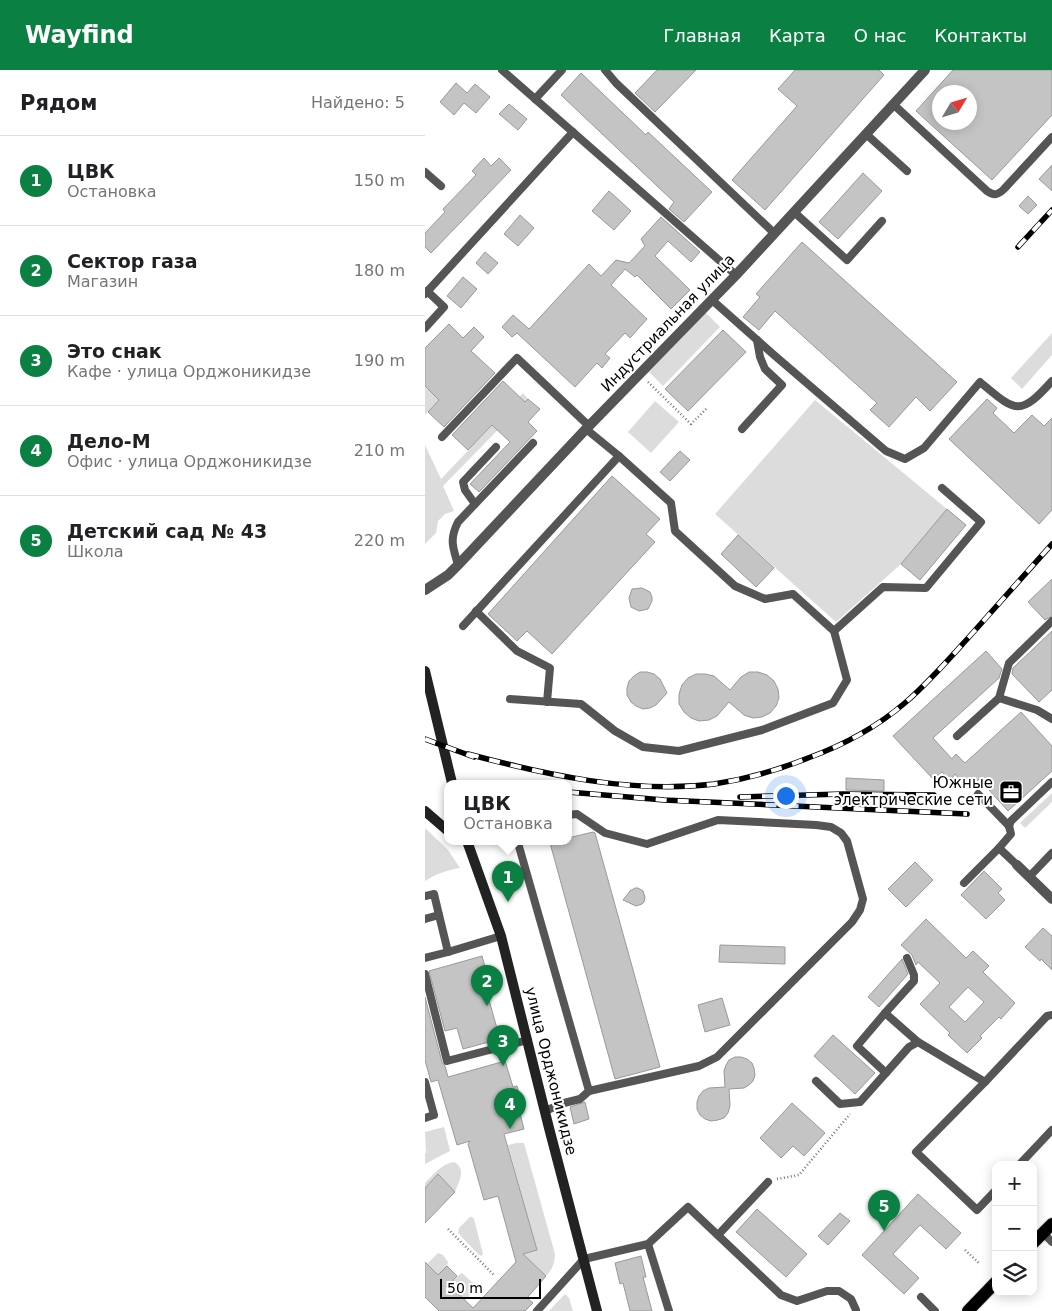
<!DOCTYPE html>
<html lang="ru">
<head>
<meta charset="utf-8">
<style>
	body { margin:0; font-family:"DejaVu Sans",sans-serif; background:#f6f6f6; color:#202124 }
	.controls { position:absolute; right:15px; bottom:15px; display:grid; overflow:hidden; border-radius:10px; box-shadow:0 2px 12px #0003 }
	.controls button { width:45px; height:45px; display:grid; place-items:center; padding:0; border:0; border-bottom:1px solid #e0e0e0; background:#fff; color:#202124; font:25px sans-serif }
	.compass { position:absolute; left:507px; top:15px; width:45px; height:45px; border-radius:50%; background:#fff; box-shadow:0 2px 12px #0003; rotate:52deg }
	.scale { position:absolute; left:15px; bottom:12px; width:101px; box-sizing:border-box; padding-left:5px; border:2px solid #000; border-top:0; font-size:14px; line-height:18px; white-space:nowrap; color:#000; -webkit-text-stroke:4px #fff; paint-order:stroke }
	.you { position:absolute; left:360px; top:725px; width:18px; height:18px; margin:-12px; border:4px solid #fff; border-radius:50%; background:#1a73e8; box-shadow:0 0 0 8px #1a73e833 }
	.badge { display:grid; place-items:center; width:32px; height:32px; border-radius:50%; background:#0b8043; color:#fff; font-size:16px; font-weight:700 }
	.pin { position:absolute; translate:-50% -41px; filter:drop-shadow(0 1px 2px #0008) }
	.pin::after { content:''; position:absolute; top:26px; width:18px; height:15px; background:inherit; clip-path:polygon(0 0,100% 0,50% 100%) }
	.popup { position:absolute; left:19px; top:710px; width:128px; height:65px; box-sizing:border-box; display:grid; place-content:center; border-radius:10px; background:#fff; filter:drop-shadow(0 1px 4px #0005); font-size:16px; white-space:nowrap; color:#757577 }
	.popup b { font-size:19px; color:#202124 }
	.popup::after { content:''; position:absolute; left:50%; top:100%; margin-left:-10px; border:10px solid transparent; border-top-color:#fff }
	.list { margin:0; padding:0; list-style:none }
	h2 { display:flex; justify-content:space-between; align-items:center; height:65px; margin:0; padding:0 20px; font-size:21px }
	h2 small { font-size:16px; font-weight:400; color:#757577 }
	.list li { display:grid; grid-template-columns:32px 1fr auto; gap:15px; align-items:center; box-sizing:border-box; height:90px; padding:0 20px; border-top:1px solid #e0e0e0 }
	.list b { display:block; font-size:19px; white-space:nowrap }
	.list p { margin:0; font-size:16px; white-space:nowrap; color:#757577 }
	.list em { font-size:16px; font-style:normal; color:#757577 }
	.icon { flex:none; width:28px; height:28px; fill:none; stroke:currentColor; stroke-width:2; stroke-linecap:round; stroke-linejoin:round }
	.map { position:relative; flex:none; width:627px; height:1241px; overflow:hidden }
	header { display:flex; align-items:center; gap:30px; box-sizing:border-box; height:70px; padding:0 25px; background:#0b8043; color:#fff }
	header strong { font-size:24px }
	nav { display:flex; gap:28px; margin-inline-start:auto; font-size:18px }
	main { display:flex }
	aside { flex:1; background:#fff }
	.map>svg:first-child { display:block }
	.green { fill:#dcdcdc }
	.building { fill:#c4c4c4; stroke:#999; fill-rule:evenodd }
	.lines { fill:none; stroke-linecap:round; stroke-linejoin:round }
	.primary-casing { stroke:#dbdbdb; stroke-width:14 }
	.path { stroke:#777; stroke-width:2.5; stroke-dasharray:1 2.5; stroke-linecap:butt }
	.lane { stroke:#555; stroke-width:8 }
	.street { stroke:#555; stroke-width:10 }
	.secondary { stroke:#222; stroke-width:10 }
	.primary { stroke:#000; stroke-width:12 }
	.rail-casing { stroke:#000; stroke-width:5.5 }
	.rail { stroke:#fff; stroke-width:4; stroke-dasharray:11; stroke-linecap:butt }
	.labels { text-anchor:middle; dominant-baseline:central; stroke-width:4; stroke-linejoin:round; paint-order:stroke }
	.street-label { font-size:15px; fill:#000; stroke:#fff }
	.poi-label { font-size:15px; fill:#000; stroke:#fff; text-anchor:end }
</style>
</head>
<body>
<header>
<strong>Wayfind</strong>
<nav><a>Главная</a><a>Карта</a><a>О нас</a><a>Контакты</a></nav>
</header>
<main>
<aside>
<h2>Рядом<small>Найдено: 5</small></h2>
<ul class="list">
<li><span class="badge">1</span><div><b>ЦВК</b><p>Остановка</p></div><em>150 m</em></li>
<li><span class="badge">2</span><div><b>Сектор газа</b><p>Магазин</p></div><em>180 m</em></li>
<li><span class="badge">3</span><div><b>Это снак</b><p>Кафе · улица Орджоникидзе</p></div><em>190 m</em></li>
<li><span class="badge">4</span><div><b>Дело-М</b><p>Офис · улица Орджоникидзе</p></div><em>210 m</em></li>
<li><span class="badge">5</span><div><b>Детский сад № 43</b><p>Школа</p></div><em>220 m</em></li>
</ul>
</aside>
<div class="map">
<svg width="627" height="1241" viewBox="0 0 627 1241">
	<rect width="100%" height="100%" fill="#fff"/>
	<!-- green -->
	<g class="green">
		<polygon points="281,243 295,257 238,316 224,302"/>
		<polygon points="627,263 627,285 597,319 586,308"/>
		<polygon points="44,279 54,288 0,345 0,317 3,320"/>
		<polygon points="98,323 103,329 18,416 29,441 20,444 13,451 11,463 0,474 0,375 16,409"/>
		<polygon points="390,330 522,439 476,494 411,552 290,444"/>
		<polygon points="230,331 254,352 226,383 203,362"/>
		<polygon points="627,723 627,732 600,758 595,753"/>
		<path d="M0 758 23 780 35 798C22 800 11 804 0 811Z"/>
		<polygon points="19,1057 25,1081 0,1094 0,1083 1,1083 0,1062"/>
		<path d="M92 1073H99L130 1184C130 1193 127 1200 121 1206L98 1184 112 1180 83 1075Z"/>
		<path d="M29 1092C42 1099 34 1111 30 1122L13 1105 0 1118V1113C9 1104 16 1094 29 1092Z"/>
		<polygon points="45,1147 47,1147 49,1149 58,1184 56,1186 54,1185 33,1163 34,1158"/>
		<polygon points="13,1183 18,1185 23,1192 22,1196 13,1205 2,1194"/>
		<polygon points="37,1203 49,1214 51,1219 30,1241 24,1241 37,1227 24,1215 35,1204"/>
		<polygon points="140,1224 144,1228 148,1241 124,1241"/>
	</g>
	<!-- building -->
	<g class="building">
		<polygon points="232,0 271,0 230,42 210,23"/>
		<polygon points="370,0 454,0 459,5 340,140 307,110 372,36 353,19"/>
		<path d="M528 0H627V45L567 110 491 41ZM514 22H544V52H514Z"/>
		<polygon points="156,3 221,65 223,62 287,122 259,152 244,139 249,132 136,25"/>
		<polygon points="31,13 42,23 50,14 65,27 51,43 39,33 29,45 15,32"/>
		<polygon points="84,34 102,49 93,60 74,44"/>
		<polygon points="59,88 66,96 74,88 86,100 6,183 0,177 0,163 20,142 18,139 51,105 47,101"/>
		<polygon points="627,95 627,121 614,109"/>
		<polygon points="438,103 457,121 413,169 394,152"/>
		<polygon points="184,121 206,141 189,160 167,141"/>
		<polygon points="603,126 612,135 603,144 594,136"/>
		<polygon points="95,145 109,158 93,176 79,164"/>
		<polygon points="236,147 275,182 266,192 243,171 230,186 265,220 246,239 212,205 210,207 200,199 186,215 222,249 205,268 200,263 180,284 185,288 177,298 172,293 150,317 92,263 87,267 77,257 88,245 104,259 164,194 176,206 191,190 204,193 220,176 216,169"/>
		<polygon points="377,172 532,312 505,341 491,327 464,357 445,340 452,333 350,241 334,260 318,247 335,227 331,224"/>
		<polygon points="60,182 73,193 63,204 51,193"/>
		<polygon points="38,207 52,219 36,238 22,226"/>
		<polygon points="24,254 38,268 49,257 59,267 46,281 70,303 19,357 3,342 14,330 0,316 0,278"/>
		<polygon points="298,260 321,282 263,341 240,319"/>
		<polygon points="78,311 100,332 103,329 115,339 103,352 112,361 54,422 45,414 85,372 67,355 43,380 27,365"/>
		<polygon points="562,329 572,338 568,343 589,363 607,345 619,356 627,348 627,440 614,454 524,369"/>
		<polygon points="255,381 265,390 245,411 235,402"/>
		<polygon points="187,406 235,449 221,464 230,472 127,584 102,561 92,571 63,544"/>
		<polygon points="522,439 541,455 495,510 476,494"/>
		<polygon points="313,465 349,498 331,517 296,484"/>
		<polygon points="627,509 627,546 620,550 603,532"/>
		<polygon points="217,518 225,522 227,527 227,531 223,539 214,541 206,537 204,528 207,519"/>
		<polygon points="627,561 627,620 614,632 587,604 588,598"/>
		<polygon points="561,581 577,599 574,608 508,668 527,689 531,684 540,693 596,642 627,676 627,701 583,741 554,709 544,720 530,704 525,711 517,702 508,709 468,666"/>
		<polygon points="215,602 222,602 229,604 235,609 242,623 231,635 225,638 218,639 211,636 206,632 202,625 202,618 204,611 209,606"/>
		<polygon points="324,602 333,602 342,605 349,611 353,619 354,628 351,636 345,643 337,647 328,648 319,645 304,632 292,646 284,650 274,651 266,648 259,642 254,634 254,624 257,615 263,608 271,604 280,604 289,606 305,620 316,607"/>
		<polygon points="421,708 459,710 459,721 421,720"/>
		<polygon points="168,762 170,763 235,997 190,1009 125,773 135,771 143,771 143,768"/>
		<polygon points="490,792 508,810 481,837 463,819"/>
		<polygon points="559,801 577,819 573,823 580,830 561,849 536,825"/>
		<polygon points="210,818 213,818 218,821 220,827 219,832 217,834 211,836 198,830 205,821"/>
		<path d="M501 849 541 888 548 881 564 896 558 902 590 933 576 949 574 947 555 966 557 968 542 983 523 965 525 963 495 934 515 913 493 892 491 895 487 885 476 875ZM543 917 559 932 540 952 524 937Z"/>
		<polygon points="618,858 627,866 627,900 616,889 615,891 600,877"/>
		<polygon points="295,875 360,877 360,894 294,892"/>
		<polygon points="57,886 62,904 64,903 69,921 62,923 75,969 38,979 32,958 20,961 4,901"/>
		<polygon points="477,889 483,904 454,937 443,927"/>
		<polygon points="0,927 17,992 20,996 23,1007 80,991 88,1017 92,1016 97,1035 93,1036 99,1059 79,1064 112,1180 98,1184 121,1206 102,1228 108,1233 100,1241 14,1241 0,1227 0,1192 13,1205 22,1196 32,1206 24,1215 48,1238 91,1192 73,1126 59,1130 43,1074 45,1071 32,1075 13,1010 6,1012 0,990"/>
		<polygon points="297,928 305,955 280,962 273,935"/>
		<polygon points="408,965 450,1003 430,1024 389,986"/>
		<polygon points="310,987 316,987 322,989 327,993 329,998 330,1005 328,1011 324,1015 319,1018 304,1019 305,1036 303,1043 299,1048 293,1050 286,1051 280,1049 275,1045 272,1039 272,1032 274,1026 278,1021 284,1018 300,1017 299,1001 301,995 304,990"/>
		<polygon points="160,1032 164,1049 149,1054 145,1037"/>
		<polygon points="367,1033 400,1063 379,1086 368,1076 356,1088 335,1068"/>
		<polygon points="13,1104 30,1122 0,1153 0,1118"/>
		<polygon points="493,1124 536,1163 521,1179 495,1155 468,1184 494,1208 479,1224 437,1185"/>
		<polygon points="332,1139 382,1184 361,1207 311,1162"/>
		<polygon points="415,1143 425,1151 403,1175 393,1166"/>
		<polygon points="216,1186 221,1207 218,1207 227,1241 205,1241 198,1213 195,1214 190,1193"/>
	</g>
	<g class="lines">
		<!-- primary casing -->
		<g class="primary-casing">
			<g id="primary">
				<polyline points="608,1173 627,1154"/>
				<polyline points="543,1241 571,1212"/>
			</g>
		</g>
		<!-- path -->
		<g class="path">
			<polyline points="223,312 266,354 282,338"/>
			<polyline points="352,1109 374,1105 425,1044"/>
			<polyline points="23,1159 69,1205"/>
			<polyline points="540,1180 555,1194"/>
		</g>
		<!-- lane -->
		<g class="lane">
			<polyline points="77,0 311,205"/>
			<polyline points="180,0 191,13 349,163"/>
			<polyline points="110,29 137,0"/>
			<path d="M468 34 562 121C569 126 573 125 579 119L627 67"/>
			<polyline points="441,64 482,101"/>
			<polyline points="0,102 16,116"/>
			<polyline points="369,142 422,190 457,151"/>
			<polyline points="0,224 148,62"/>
			<path d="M287 230 349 285 461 381 480 389 499 378 555 312C590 341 594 348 627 311"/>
			<polyline points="0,258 19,237 2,221"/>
			<polyline points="161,359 194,386"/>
			<polyline points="317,359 357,315 340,299 335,287 332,270"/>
			<polyline points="17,367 92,288 164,356"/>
			<polyline points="50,434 40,420 38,412 71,377"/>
			<path d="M33 495C28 477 24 470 33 452L108 373"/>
			<polyline points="51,541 92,581 125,598 122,632"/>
			<polyline points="38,556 194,386 246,433 250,461 310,516 340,529 368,524 409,561 422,610 408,633 337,660 254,681 218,677 190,661 156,634 85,629"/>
			<polyline points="409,561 458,517 501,518 556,452 517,418"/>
			<polyline points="574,628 612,640 627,649"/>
			<polyline points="532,666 574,628 584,593 627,551"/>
			<polyline points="553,724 584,756 586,764 574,778"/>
			<polyline points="584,756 586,751 627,712"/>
			<polyline points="94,771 93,773 164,1021"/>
			<polyline points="604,807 627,783"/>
			<polyline points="539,813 574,778 592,795"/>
			<polyline points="0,826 9,824 14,845"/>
			<polyline points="0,849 14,845 23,882 0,888"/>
			<polyline points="23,882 76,866"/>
			<polyline points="0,904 22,991 103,970"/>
			<polyline points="460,943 489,911 489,905 482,888"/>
			<polyline points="461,1003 432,976 460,943 493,972"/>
			<polyline points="391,1011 415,1034 435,1032 484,977 493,972 560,1012 622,946 627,945"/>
			<polyline points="0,1012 9,1045 0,1048"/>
			<polyline points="560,1012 491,1082 552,1140 571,1120"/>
			<polyline points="120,1041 139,1033 155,1029 164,1021 274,996 292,987 427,852 435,840 438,829 422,771 416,763 406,757 391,755 293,750 222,774 180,763 152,744 143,745"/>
			<polyline points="594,1095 627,1060"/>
			<polyline points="618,1163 627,1172"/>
			<polyline points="293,1165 343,1112"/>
			<polyline points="223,1174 244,1241"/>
			<polyline points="496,1227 510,1241"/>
			<polyline points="112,1241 159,1189 223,1174 263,1137 356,1225 372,1231 402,1221 414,1221 426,1229 431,1240 431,1241"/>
		</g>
		<!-- street -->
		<g class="street">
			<polyline points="0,520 23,505 33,495 161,359 311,205 500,0"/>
			<polyline points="592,795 627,829"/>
		</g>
		<!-- secondary -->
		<g class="secondary">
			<polyline points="0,601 27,713"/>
			<polyline points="0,741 23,761"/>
			<polyline points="42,771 76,866 124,1058 172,1241"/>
		</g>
		<!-- primary -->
		<use href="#primary" class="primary"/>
		<!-- rail casing -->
		<g class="rail-casing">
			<g id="rail">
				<polyline points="593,177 627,140"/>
				<polyline points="0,669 49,687"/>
				<path d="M43 684C122 705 207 724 289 714 321 709 353 700 383 688 419 675 452 657 481 632 504 612 524 589 544 567 572 536 599 505 627 474"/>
				<polyline points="143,722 239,730 542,744"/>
				<polyline points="315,727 418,724 509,725"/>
			</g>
		</g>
		<!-- rail -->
		<use href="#rail" class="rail"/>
	</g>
	<!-- icons -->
	<defs>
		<g id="office-square" transform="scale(1.25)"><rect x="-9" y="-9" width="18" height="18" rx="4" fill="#000" stroke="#fff"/><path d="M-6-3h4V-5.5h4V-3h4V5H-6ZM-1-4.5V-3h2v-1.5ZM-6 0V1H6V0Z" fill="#fff"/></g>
	</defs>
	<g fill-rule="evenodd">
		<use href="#office-square" x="586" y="722"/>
	</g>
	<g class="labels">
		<!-- street labels -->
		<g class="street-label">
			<text transform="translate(243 253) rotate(-46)">Индустриальная улица</text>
			<text transform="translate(126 1001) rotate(76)">улица Орджоникидзе</text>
		</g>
		<!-- poi labels -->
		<g class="poi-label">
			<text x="568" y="713">Южные<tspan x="568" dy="17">электрические сети</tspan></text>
		</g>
	</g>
</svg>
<div class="controls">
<button>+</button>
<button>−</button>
<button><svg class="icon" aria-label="layers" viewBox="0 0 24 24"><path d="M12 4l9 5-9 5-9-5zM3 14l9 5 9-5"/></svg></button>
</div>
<svg class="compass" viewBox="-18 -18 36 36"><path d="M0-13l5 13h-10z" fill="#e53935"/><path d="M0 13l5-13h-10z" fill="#757577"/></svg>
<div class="scale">50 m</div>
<div class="you"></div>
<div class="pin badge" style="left:83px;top:832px">1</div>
<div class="popup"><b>ЦВК</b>Остановка</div>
<div class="pin badge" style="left:62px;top:936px">2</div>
<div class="pin badge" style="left:78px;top:996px">3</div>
<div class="pin badge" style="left:85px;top:1059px">4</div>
<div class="pin badge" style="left:459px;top:1161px">5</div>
</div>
</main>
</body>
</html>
